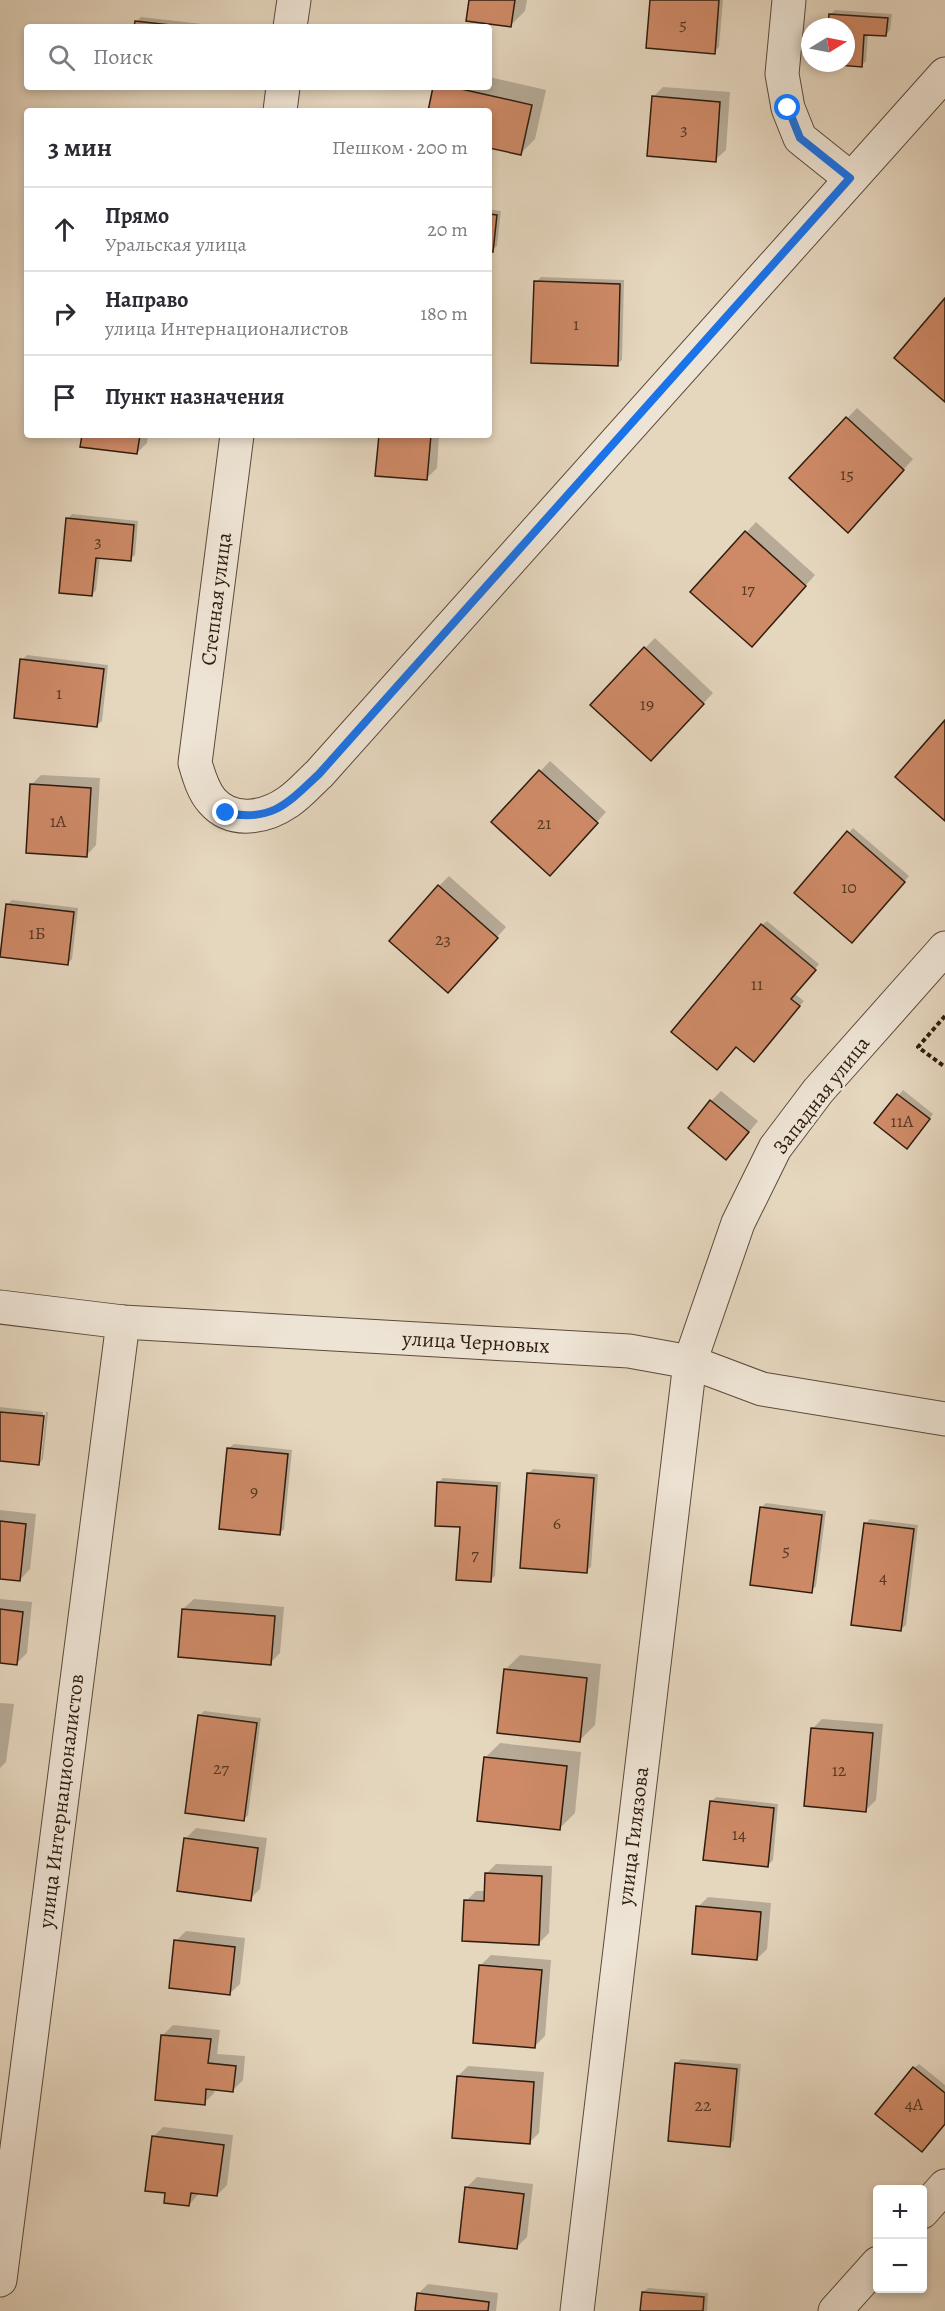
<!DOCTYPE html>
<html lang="ru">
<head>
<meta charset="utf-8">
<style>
	body { margin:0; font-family:Alegreya,serif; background:#f7f7f7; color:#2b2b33 }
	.controls { position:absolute; right:18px; bottom:18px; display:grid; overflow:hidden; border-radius:6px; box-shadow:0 3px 9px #0003 }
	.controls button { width:54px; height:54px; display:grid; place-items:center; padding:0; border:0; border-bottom:2px solid #e1e1e2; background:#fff; color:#2b2b33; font:30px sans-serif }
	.compass { position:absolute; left:801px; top:18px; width:54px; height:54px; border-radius:50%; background:#fff; box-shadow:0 3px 9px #0003; rotate:80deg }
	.stop { position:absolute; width:18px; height:18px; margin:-14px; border:4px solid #1a73e8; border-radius:50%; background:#fff }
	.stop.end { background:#1a73e8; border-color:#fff; box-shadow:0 2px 6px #0008 }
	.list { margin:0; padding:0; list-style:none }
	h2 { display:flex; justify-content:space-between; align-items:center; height:78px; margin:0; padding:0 24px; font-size:26px }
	h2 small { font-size:20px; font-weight:400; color:#7c7c81 }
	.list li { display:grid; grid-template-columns:39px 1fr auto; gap:18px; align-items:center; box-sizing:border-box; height:84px; padding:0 24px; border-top:2px solid #e1e1e2 }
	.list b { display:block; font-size:22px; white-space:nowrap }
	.list p { margin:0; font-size:20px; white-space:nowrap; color:#7c7c81 }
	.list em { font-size:20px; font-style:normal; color:#7c7c81 }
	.icon { flex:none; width:33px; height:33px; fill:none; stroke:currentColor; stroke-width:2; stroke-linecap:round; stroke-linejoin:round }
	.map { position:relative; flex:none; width:945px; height:2311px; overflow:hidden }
	.search { position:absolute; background:#fff; box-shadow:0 3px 9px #0003; left:24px; top:24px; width:468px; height:66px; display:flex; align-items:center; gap:15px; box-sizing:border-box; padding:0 21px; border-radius:6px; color:#7c7c81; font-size:22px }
	.panel { position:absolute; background:#fff; box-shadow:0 3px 9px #0003; left:24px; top:108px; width:468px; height:330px; border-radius:6px }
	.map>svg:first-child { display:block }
	.shadow { fill:#0003 }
	.building { fill:#ce8a67; stroke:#2e1c0e; stroke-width:1.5 }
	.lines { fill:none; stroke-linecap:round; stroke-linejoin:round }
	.street-casing { stroke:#5c4a3a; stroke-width:35 }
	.path { stroke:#2e1c0e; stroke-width:4; stroke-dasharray:4.5 3; stroke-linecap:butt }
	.street { stroke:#eee4d5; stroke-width:33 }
	.route { stroke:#1a73e8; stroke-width:8 }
	.labels { text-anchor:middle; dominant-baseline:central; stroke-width:5; stroke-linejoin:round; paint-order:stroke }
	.number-label { font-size:18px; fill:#563824 }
	.street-label { font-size:21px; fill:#2e1c0e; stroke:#eee4d5 }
</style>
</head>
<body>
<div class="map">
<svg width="945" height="2311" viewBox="0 0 945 2311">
	<rect width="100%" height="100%" fill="#e5d6be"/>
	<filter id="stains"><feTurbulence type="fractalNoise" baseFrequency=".00333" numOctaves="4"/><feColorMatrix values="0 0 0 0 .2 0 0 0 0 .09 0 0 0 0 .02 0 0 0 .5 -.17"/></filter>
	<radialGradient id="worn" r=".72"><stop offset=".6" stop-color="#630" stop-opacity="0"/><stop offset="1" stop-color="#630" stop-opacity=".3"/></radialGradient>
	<!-- shadow -->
	<g class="shadow">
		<polygon points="470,0 527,0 525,11 510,26"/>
		<polygon points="651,0 723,0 719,47 714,52"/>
		<polygon points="835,10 892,14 890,30 886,35 868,33 866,61 861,66 827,63 846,63 846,27 829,27 830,15"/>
		<polygon points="141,17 202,24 202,27 136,27 136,22"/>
		<polygon points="489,77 546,90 535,139 520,154 489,147 489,111 429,111 434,87 489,87"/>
		<polygon points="663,87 730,92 726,150 715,160 653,97"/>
		<polygon points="489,209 501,211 497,246 492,250 489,250"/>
		<polygon points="541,277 624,280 622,360 617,364 536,282"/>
		<polygon points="857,408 913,459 858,521 791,478"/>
		<polygon points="83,435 148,435 147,443 137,453"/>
		<polygon points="380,435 439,435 437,468 427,478"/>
		<polygon points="72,514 138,521 135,555 130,559 100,557 96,590 92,595 68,519"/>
		<polygon points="756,522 815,575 761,635 692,592"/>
		<polygon points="655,638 713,693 661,749 645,648"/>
		<polygon points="27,655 108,665 102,721 97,725 22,660"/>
		<polygon points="550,761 606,812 560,864 493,822"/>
		<polygon points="41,775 100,778 96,845 86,856 31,785"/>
		<polygon points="853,828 909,876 856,937 796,893"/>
		<polygon points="449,876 506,927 458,981 439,886"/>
		<polygon points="12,900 78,908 72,959 67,964 7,905"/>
		<polygon points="767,921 819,964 795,994 804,1001 758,1055 737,1045 762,925"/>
		<polygon points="903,1090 933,1114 911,1142 876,1123"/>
		<polygon points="721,1091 758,1121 736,1148 711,1101"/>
		<polygon points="0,1407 43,1412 38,1460 41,1460 46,1412 48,1412 43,1459 39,1464 0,1459"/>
		<polygon points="234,1444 292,1450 284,1529 279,1534 229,1448"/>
		<polygon points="533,1469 598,1474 591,1567 586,1571 528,1474"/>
		<polygon points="443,1478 501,1482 495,1576 490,1580 439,1482"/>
		<polygon points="766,1503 826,1511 816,1586 811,1591 761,1508"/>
		<polygon points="0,1510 36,1514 30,1569 20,1580 0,1577"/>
		<polygon points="870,1519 918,1525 906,1625 901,1629 865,1524"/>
		<polygon points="0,1599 32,1602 27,1653 17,1663 0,1661"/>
		<polygon points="194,1599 284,1607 280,1653 270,1663 183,1609"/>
		<polygon points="520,1655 601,1664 595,1725 580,1740 505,1670"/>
		<polygon points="0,1703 14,1704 6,1762 0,1768"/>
		<polygon points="204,1711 261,1718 248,1815 243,1820 199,1716"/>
		<polygon points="822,1719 883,1724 876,1800 866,1810 812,1729"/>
		<polygon points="500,1743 581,1752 575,1813 560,1828 485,1758"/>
		<polygon points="716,1797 778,1804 773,1860 768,1865 711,1802"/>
		<polygon points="196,1828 267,1838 260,1889 250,1899 186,1838"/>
		<polygon points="496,1864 552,1866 549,1933 539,1943 466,1901 476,1891 486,1891 486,1874"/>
		<polygon points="708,1897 771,1903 767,1949 757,1959 698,1907"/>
		<polygon points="186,1931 245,1938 240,1984 229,1994 176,1941"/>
		<polygon points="491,1955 551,1960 545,2036 535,2046 481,1965"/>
		<polygon points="173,2025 220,2030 217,2054 245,2056 243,2080 233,2090 215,2088 214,2093 204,2103 163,2035"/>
		<polygon points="681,2059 741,2064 734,2140 730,2145 676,2064"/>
		<polygon points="919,2064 945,2085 945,2123 914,2068"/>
		<polygon points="468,2066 544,2072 539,2133 529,2143 458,2076"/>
		<polygon points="163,2127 233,2135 227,2185 217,2195 199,2193 189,2205 166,2192 153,2137"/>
		<polygon points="477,2177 533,2184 527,2237 517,2247 467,2187"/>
		<polygon points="428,2284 498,2293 496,2311 416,2311 418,2294"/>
		<polygon points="648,2288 708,2293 707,2311 642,2311 643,2292"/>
	</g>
	<!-- building -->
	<g class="building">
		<polygon points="469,0 515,0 511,27 466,21"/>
		<polygon points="650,0 719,0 715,54 646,48"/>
		<polygon points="829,14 888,18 886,36 864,35 862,67 826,64 846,63 846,27 828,27"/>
		<polygon points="135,21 188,27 134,27"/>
		<polygon points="433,87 452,87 532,105 521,155 489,148 489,111 428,111"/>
		<polygon points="652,96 720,102 716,162 647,156"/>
		<polygon points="489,214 497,215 493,252 489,251"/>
		<polygon points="534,281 620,284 618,366 531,363"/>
		<polygon points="945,298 945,402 894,358"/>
		<polygon points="846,417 904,470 848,533 789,478"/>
		<polygon points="82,435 140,435 137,454 80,447"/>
		<polygon points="379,435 431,435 427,480 375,476"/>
		<polygon points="66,518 134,525 131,561 96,558 92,596 59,593"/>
		<polygon points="745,531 806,586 752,647 690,592"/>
		<polygon points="644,647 704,704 651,761 590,705"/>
		<polygon points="20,659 104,669 97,727 14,718"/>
		<polygon points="945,720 945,821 895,777"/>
		<polygon points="539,770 598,823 550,876 491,822"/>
		<polygon points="30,784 91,788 87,857 26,853"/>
		<polygon points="847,831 905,882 852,943 794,893"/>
		<polygon points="438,885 498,938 448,993 389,941"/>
		<polygon points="6,904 74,912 68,965 0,957"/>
		<polygon points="761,924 816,970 791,999 800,1006 754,1062 736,1047 717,1070 671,1032"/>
		<polygon points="897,1094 930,1119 907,1149 874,1123"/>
		<polygon points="710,1100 749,1132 726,1160 688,1128"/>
		<polygon points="0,1412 44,1416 39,1465 0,1461"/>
		<polygon points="227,1448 288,1454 280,1535 219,1529"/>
		<polygon points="527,1473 594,1478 587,1573 520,1568"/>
		<polygon points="437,1482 497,1486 491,1582 456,1580 460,1527 435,1526"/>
		<polygon points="760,1507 822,1515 812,1593 750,1585"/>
		<polygon points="0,1521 26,1524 20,1581 0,1579"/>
		<polygon points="864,1523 914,1529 901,1631 851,1625"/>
		<polygon points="0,1609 23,1612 17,1665 0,1663"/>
		<polygon points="182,1609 275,1616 271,1665 178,1657"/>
		<polygon points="504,1669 587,1678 580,1742 497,1733"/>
		<polygon points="198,1715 257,1723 244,1821 185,1813"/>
		<polygon points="811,1728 873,1733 866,1812 804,1806"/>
		<polygon points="484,1757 567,1766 560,1830 477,1821"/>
		<polygon points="710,1801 774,1808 768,1867 703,1860"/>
		<polygon points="184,1838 258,1848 251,1901 177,1891"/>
		<polygon points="485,1873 542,1876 539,1945 462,1941 464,1900 484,1901"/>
		<polygon points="696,1906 761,1912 757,1960 692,1954"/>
		<polygon points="174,1940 235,1947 230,1995 169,1988"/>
		<polygon points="479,1965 542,1970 535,2048 473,2043"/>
		<polygon points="161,2035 211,2039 208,2063 236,2066 233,2092 206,2089 205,2105 155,2100"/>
		<polygon points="675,2063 737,2069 730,2147 668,2141"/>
		<polygon points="913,2067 945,2093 945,2124 922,2152 875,2114"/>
		<polygon points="457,2076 534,2082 530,2144 452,2138"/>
		<polygon points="152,2136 224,2145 217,2196 191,2193 189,2206 164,2203 165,2193 145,2191"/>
		<polygon points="465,2187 524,2194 517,2249 459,2242"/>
		<polygon points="642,2292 704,2297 703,2311 640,2311"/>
		<polygon points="417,2293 489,2302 488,2311 415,2311"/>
	</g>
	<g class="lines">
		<!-- street casing -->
		<g class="street-casing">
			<g id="street">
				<polyline points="789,0 782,74 788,108 800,138 850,178"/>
				<polyline points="290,27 294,0"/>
				<polyline points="280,111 283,87"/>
				<path d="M237 435 195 763C199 776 203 791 212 801 232 824 265 818 288 802 299 795 309 783 319 774L945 74"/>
				<polyline points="0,1307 123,1322 629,1351 690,1362 762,1389 945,1419"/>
				<polyline points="922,2212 945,2186"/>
				<polyline points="0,2280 123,1322"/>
				<polyline points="577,2311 690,1362 738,1223 775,1148 818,1091 945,948"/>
				<polyline points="835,2311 878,2263"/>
			</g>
		</g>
		<!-- path -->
		<polyline class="path" points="945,1016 918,1047 945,1067"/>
		<!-- street -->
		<use href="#street" class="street"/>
	</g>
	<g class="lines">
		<!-- route -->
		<path class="route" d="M226 813C272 822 287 804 319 774L850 178 800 138 788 108"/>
	</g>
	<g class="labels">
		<!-- number labels -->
		<g class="number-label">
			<text x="683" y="24">5</text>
			<text x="684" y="129">3</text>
			<text x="576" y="324">1</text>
			<text x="847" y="474">15</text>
			<text x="98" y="541">3</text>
			<text x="748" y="589">17</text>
			<text x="59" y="693">1</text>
			<text x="647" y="704">19</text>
			<text x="58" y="821">1А</text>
			<text x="544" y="823">21</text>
			<text x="849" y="887">10</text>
			<text x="37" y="933">1Б</text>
			<text x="443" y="939">23</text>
			<text x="757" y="984">11</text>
			<text x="902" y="1121">11А</text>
			<text x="254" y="1491">9</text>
			<text x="557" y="1523">6</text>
			<text x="786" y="1550">5</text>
			<text x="475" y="1554">7</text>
			<text x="883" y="1577">4</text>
			<text x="221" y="1768">27</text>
			<text x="839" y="1770">12</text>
			<text x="739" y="1834">14</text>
			<text x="914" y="2104">4А</text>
			<text x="703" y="2105">22</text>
		</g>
		<!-- street labels -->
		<g class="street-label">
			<text transform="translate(216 599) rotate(-83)">Степная улица</text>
			<text transform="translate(821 1095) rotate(-52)">Западная улица</text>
			<text transform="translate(476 1342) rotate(3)">улица Черновых</text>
			<text transform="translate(61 1801) rotate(-83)">улица Интернационалистов</text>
			<text transform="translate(633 1836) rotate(-83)">улица Гилязова</text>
		</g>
	</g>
	<rect width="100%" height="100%" filter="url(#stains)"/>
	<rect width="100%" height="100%" fill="url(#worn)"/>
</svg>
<div class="controls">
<button>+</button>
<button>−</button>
</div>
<svg class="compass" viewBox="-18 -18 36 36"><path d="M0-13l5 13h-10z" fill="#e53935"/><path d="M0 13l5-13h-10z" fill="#7c7c81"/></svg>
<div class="stop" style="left:788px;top:108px"></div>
<div class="stop end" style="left:226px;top:813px"></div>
<div class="search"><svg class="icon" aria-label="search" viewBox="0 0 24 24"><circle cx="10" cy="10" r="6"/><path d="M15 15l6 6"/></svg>Поиск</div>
<section class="panel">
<h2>3 мин<small>Пешком · 200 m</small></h2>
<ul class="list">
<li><svg class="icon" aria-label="ahead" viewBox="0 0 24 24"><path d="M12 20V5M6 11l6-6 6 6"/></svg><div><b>Прямо</b><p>Уральская улица</p></div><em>20 m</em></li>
<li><svg class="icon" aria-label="right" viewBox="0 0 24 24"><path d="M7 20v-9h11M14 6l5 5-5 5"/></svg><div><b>Направо</b><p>улица Интернационалистов</p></div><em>180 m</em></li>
<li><svg class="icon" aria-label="arrive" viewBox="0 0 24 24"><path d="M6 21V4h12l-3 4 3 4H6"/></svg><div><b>Пункт назначения</b></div></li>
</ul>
</section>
</div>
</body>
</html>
